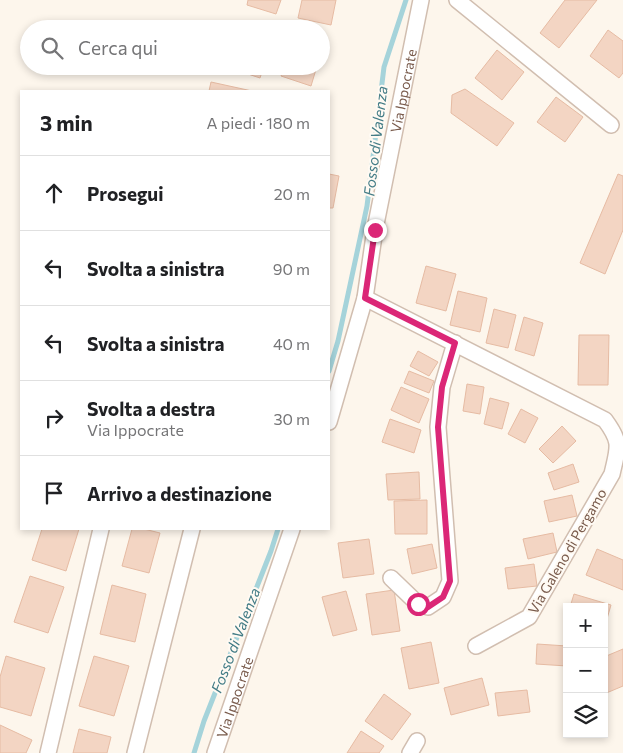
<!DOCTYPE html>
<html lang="it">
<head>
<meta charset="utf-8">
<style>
	body { margin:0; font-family:Commissioner,sans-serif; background:#f2f2f2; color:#202124 }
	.controls { position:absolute; right:15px; bottom:15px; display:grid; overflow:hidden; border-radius:0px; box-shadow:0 2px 8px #0003 }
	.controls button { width:45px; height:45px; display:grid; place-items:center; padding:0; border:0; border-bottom:1px solid #e0e0e0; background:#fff; color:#202124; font:25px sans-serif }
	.stop { position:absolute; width:15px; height:15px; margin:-11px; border:4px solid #db2777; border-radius:50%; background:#fff }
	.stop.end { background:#db2777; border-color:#fff; box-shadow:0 1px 5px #0008 }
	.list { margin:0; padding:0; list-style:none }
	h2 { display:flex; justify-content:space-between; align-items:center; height:65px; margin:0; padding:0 20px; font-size:21px }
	h2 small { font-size:16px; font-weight:400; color:#757577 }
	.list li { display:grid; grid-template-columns:32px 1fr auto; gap:15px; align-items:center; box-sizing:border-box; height:75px; padding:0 20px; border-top:1px solid #e0e0e0 }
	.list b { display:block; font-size:19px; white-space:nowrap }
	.list p { margin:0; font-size:16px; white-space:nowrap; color:#757577 }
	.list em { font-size:16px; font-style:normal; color:#757577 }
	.icon { flex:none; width:28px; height:28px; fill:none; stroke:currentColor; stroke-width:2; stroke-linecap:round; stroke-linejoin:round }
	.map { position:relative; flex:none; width:623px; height:753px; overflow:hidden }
	.search { position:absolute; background:#fff; box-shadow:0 2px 8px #0003; left:20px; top:20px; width:310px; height:55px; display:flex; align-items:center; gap:12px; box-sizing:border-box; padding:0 18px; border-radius:28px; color:#757577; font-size:19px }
	.panel { position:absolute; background:#fff; box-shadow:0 2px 8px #0003; left:20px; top:90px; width:310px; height:440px; border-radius:0px }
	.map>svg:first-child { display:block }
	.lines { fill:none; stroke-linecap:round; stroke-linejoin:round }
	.stream { stroke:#a5d3da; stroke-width:5 }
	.building { fill:#f3d5c3; stroke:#e6bba3 }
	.street-casing { stroke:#d1beb0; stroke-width:18 }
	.street { stroke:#fff; stroke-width:15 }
	.route { stroke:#db2777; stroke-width:6 }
	.labels { text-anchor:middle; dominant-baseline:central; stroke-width:4; stroke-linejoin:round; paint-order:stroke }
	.street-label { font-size:14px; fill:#7a5c4d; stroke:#fffaf3 }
	.water-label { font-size:15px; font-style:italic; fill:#437c86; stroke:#fffaf3 }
</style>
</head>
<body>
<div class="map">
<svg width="623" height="753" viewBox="0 0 623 753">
	<rect width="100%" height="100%" fill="#fdf6ec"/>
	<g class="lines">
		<!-- stream -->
		<g class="stream">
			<polyline points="329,371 338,341 367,206 384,67 406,0"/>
			<polyline points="194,753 204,721 271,551 278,529"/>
		</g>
	</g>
	<!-- building -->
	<g class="building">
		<polygon points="248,0 281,0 276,14 247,5"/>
		<polygon points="302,0 336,0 331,25 298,18"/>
		<polygon points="565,0 597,0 559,48 540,33"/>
		<polygon points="608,30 623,41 623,73 619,78 590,56"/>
		<polygon points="497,50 524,72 502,100 475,78"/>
		<polygon points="224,66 264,66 260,78"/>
		<polygon points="285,66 317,66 311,86 281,76"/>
		<polygon points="211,82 252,91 209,91"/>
		<polygon points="465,89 514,123 497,146 451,113 452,95"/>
		<polygon points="556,97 583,117 565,142 537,122"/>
		<polygon points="329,174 339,176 333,208 329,208"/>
		<polygon points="618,174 623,176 623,230 605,274 580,263"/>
		<polygon points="426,266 456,274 446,311 416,303"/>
		<polygon points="458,291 487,298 480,332 450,325"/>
		<polygon points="494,309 516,315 508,348 486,343"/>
		<polygon points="524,317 543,323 534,356 515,350"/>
		<polygon points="579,335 609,335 608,385 578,385"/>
		<polygon points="418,351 438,362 429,376 410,366"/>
		<polygon points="409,371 434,381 429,393 404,383"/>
		<polygon points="467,384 484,387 480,414 463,411"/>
		<polygon points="401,387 429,399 419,423 391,410"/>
		<polygon points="490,398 509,403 502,429 484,424"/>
		<polygon points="521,409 538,418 525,443 508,434"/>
		<polygon points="390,419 421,430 414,453 382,442"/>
		<polygon points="562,426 576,441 553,463 539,449"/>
		<polygon points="573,464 579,482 554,490 548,473"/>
		<polygon points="419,472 420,499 388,500 386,474"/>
		<polygon points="572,495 577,516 549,522 544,501"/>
		<polygon points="427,500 427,534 395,534 394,501"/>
		<polygon points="42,529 79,529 66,571 32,560"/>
		<polygon points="132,529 144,529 160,533 149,573 122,566"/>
		<polygon points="553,533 557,552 528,559 523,539"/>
		<polygon points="369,539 374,574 343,578 338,543"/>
		<polygon points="432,544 437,568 412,574 407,549"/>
		<polygon points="597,549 623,560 623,590 586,575"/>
		<polygon points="534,564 537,586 508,589 505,568"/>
		<polygon points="30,576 64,587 48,633 14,622"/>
		<polygon points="112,585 146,594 135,642 100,634"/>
		<polygon points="394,590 400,631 372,635 366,594"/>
		<polygon points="346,591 357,630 333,636 322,597"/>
		<polygon points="574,594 611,605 604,629 604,607 570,607"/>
		<polygon points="431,642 439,683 409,689 401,648"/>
		<polygon points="537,644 567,646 567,666 536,664"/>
		<polygon points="623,649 623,686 604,694 604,657"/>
		<polygon points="6,656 45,668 31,716 0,707 0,677"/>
		<polygon points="94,656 129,666 114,716 79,706"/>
		<polygon points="482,678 489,705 451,715 444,688"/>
		<polygon points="527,690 530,712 498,716 495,693"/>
		<polygon points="384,694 411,714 392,740 365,721"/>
		<polygon points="0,725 32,740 26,753 0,753"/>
		<polygon points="79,729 111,737 107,753 73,753"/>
		<polygon points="361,731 384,746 379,753 347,753"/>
	</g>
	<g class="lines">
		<!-- street casing -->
		<g class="street-casing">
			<g id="street">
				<polyline points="457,0 611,125"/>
				<path d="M365 298 605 420C622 443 618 447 612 474L529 617 476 646"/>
				<path id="s1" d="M329 422 365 298 375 229 421 0"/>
				<polyline points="391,578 418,604 428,607 443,597 450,581 438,427 442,387 455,343"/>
				<polyline points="48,753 101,529"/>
				<polyline points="135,753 192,529"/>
				<path id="s2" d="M215 753 292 529"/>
				<polyline points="410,753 417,741"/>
			</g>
		</g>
		<!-- street -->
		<use href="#street" class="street"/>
	</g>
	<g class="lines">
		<!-- route -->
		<polyline class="route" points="375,230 365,298 455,343 442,387 438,427 450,581 443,597 428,607 418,604"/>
	</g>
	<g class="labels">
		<!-- street labels -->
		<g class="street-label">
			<text stroke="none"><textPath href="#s1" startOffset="340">Via Ippocrate</textPath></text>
			<text transform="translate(567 551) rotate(-60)">Via Galeno di Pergamo</text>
			<text stroke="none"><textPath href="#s2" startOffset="59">Via Ippocrate</textPath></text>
		</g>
		<!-- water labels -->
		<g class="water-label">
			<text transform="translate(375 141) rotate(-83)">Fosso di Valenza</text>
			<text transform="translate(235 640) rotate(-69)">Fosso di Valenza</text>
		</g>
	</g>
</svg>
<div class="controls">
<button>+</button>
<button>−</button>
<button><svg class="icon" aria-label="layers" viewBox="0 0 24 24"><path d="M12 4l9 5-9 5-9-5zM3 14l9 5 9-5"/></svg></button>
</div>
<div class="stop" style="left:418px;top:604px"></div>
<div class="stop end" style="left:375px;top:230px"></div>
<div class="search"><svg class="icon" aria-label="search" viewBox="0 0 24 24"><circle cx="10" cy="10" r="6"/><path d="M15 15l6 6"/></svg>Cerca qui</div>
<section class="panel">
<h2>3 min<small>A piedi · 180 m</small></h2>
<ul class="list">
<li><svg class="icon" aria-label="ahead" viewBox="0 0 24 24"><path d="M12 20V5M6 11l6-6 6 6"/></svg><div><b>Prosegui</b></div><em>20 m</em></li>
<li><svg class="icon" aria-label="left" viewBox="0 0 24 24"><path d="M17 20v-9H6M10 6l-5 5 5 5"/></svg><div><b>Svolta a sinistra</b></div><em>90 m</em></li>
<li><svg class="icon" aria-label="left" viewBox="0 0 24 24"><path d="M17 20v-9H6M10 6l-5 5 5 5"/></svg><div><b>Svolta a sinistra</b></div><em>40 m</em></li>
<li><svg class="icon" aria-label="right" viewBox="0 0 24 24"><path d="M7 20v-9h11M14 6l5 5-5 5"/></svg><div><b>Svolta a destra</b><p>Via Ippocrate</p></div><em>30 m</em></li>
<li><svg class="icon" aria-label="arrive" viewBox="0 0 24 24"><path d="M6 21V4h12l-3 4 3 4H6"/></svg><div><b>Arrivo a destinazione</b></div></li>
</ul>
</section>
</div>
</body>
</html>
